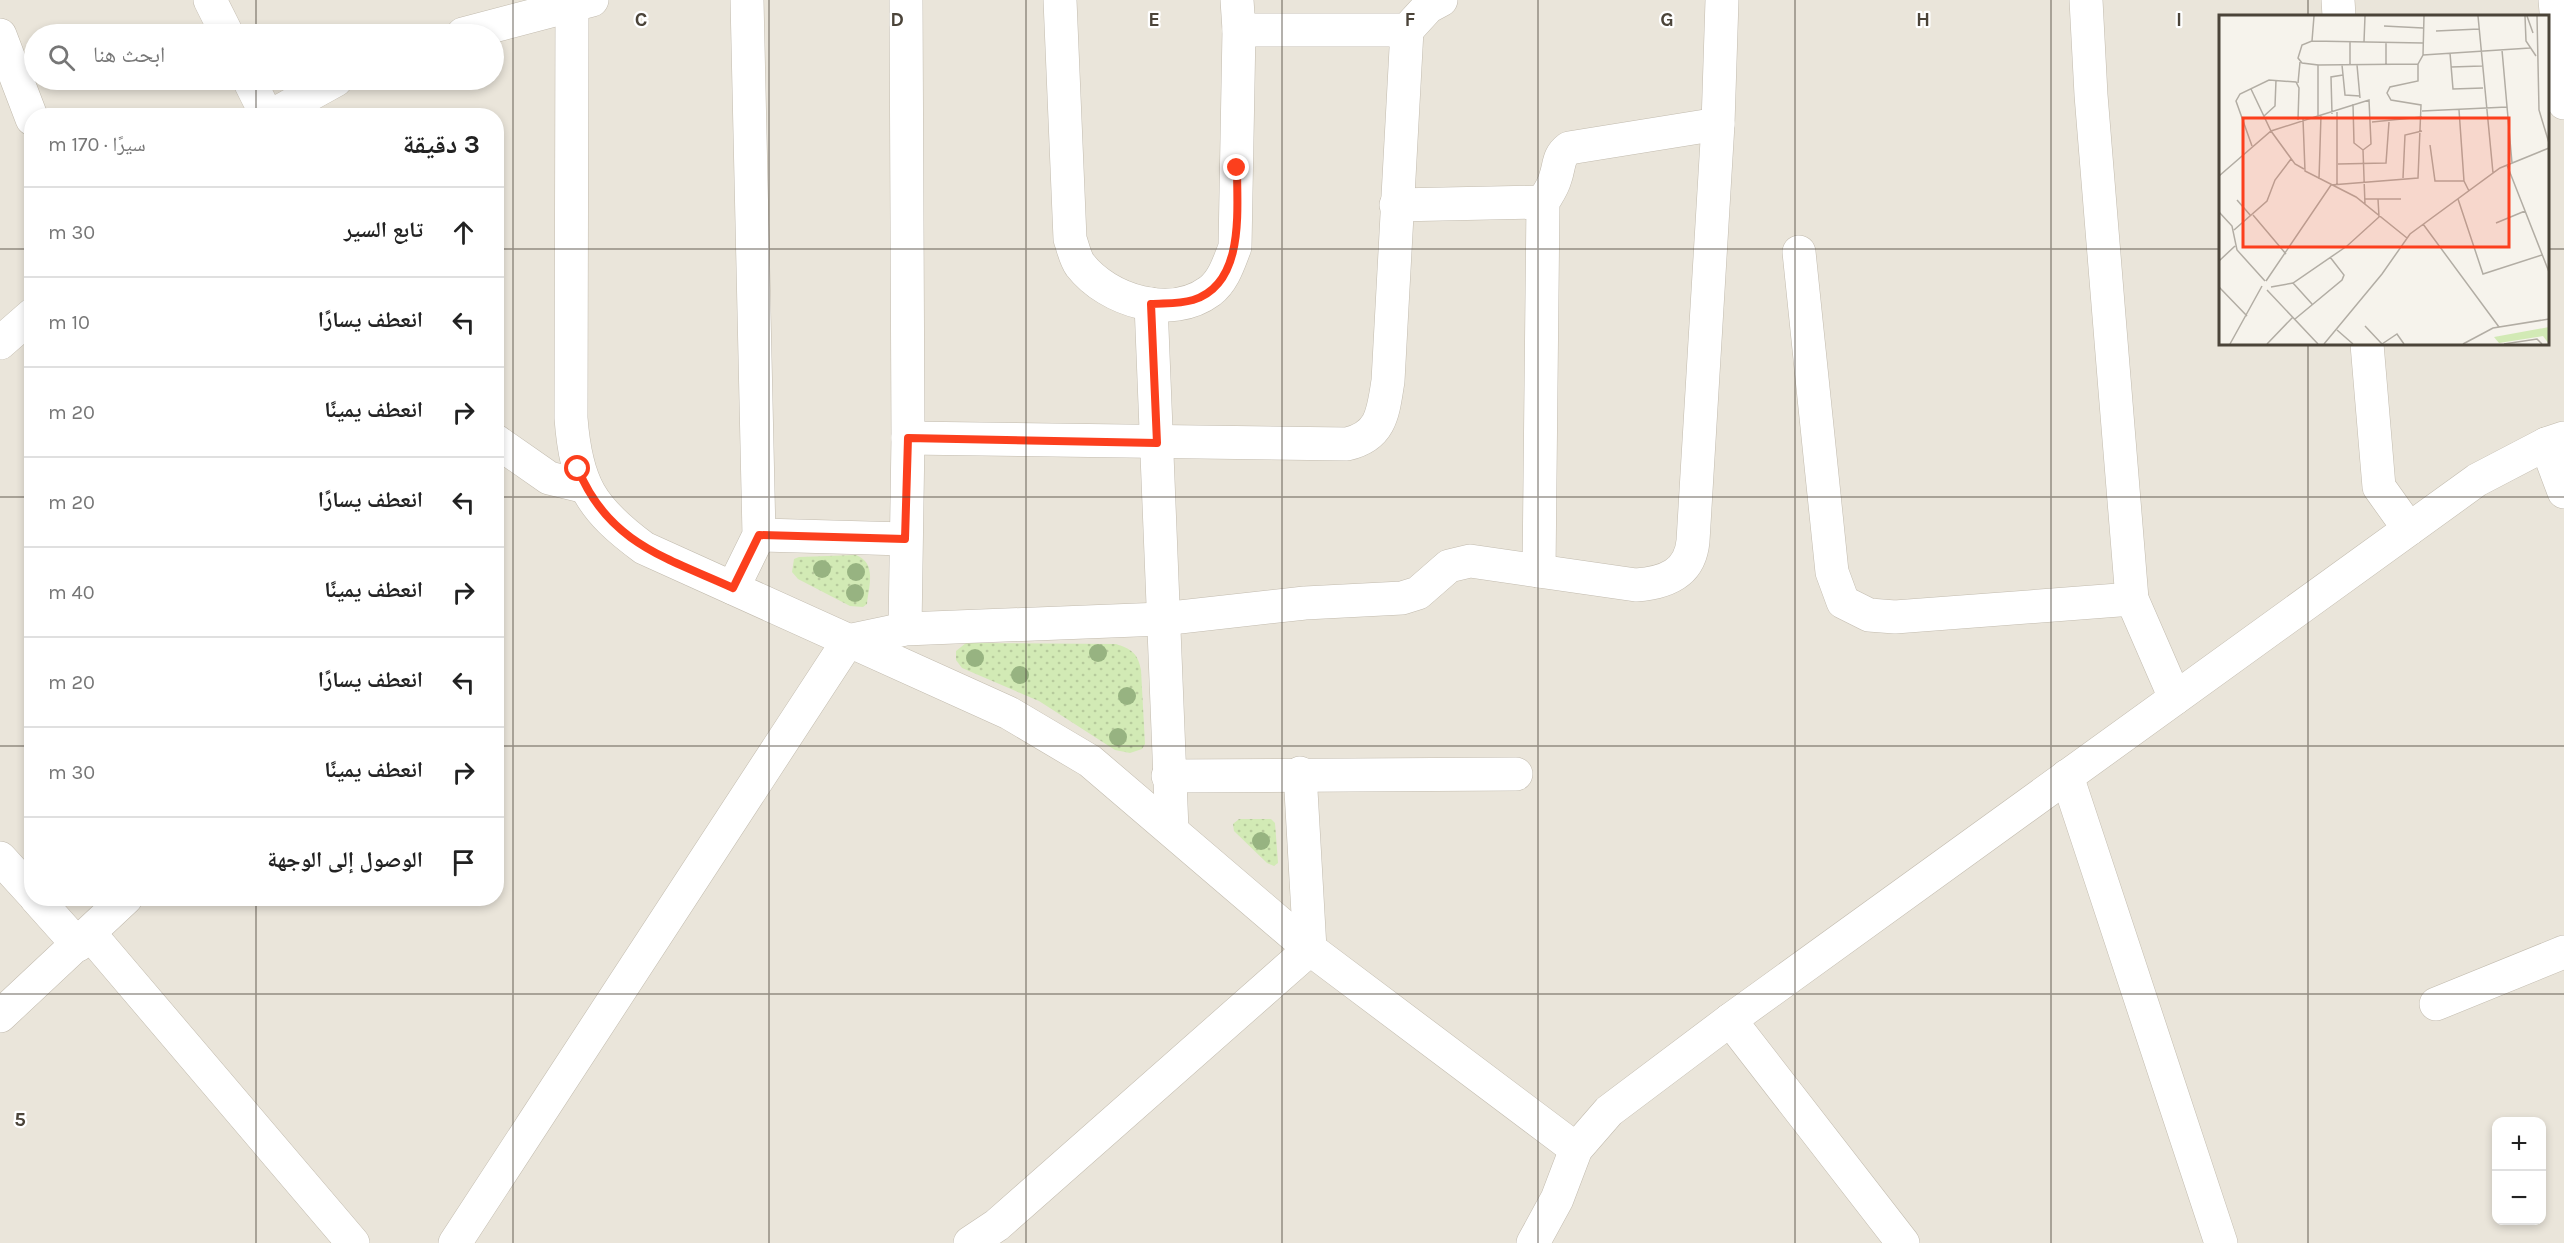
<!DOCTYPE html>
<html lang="ar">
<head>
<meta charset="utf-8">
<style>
	body { margin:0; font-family:Karla,"Noto Naskh Arabic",sans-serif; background:#f6f6f6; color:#222; direction:rtl }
	.controls { position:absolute; right:18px; bottom:18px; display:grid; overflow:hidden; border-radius:12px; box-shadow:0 3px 9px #0003 }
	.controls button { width:54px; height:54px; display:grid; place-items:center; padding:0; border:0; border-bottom:2px solid #e0e0e0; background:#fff; color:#222; font:30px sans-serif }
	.stop { position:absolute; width:18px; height:18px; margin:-14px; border:4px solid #fc3f1d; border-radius:50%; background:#fff }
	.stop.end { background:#fc3f1d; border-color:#fff; box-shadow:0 2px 6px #0008 }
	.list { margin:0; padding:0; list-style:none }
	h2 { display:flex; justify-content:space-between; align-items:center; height:78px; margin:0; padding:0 24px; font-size:26px }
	h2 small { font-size:20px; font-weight:400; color:#767676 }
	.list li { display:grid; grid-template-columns:39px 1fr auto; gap:18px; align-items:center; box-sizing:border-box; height:90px; padding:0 24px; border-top:2px solid #e0e0e0 }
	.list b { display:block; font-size:22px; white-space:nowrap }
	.list em { font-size:20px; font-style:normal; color:#767676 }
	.icon { flex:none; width:33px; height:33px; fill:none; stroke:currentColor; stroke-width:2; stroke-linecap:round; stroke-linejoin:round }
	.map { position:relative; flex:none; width:2564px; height:1243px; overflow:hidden; direction:ltr }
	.search { position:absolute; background:#fff; box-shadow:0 3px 9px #0003; left:24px; top:24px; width:480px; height:66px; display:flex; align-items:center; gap:15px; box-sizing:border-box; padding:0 21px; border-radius:33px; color:#767676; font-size:22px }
	.panel { position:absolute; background:#fff; box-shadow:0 3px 9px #0003; left:24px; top:108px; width:480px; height:798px; border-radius:24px; direction:rtl }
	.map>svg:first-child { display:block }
	.residential { fill:#eae5da; fill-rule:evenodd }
	.grass { fill:url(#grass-dots) }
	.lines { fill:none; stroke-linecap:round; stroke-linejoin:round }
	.minor-casing { stroke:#c2bbae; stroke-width:34 }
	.minor { stroke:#fff; stroke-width:33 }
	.tree { fill:#97b381 }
	.route { stroke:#fc3f1d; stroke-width:8 }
	.grid { fill:none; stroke:#4b4439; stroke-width:1.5; stroke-opacity:0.55 }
	.inset-road { fill:none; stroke:#b2ada4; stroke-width:1.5 }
	.view { fill:#fc3f1d; fill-opacity:0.15; stroke:#fc3f1d; stroke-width:3 }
	.inset-edge { fill:none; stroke:#4b4439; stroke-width:3 }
	.grid-label { font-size:20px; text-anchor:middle; font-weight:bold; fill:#4b4439; stroke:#fff; stroke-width:4.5; stroke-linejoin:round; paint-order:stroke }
</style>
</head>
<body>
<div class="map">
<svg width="2564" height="1243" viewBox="0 0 2564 1243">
	<defs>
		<pattern id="grass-dots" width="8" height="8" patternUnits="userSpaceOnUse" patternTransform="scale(1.5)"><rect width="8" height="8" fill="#d2eab5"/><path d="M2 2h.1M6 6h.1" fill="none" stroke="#b6ca9c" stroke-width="1.8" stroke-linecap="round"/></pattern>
	</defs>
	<rect width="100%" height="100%" fill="#f6f3ec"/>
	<!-- residential -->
	<path class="residential" d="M0 0H2564V1243H0ZM2220 16H2548V344H2220ZM34 34H494V80H34ZM32 116H496V898H32ZM2496 1122H2542V1220H2496Z"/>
	<!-- grass -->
	<g class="grass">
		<path d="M856 555C877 563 869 586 867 604L863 607 850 606 798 579 792 572 794 559 799 557Z"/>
		<path d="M966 643 1116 644C1131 649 1138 653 1141 670L1145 744 1142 749 1130 753 1115 750 1039 701 962 668 956 660V651Z"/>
		<polygon points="1239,819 1271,819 1275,823 1278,863 1274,866 1267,863 1234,831 1233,824"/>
	</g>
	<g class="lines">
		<!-- minor casing -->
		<g class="minor-casing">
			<g id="minor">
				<polyline points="210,0 227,34"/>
				<path d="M1060 0 1070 239C1073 247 1075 258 1080 265 1108 301 1171 320 1210 291 1224 280 1229 262 1235 247L1239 30 1237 0"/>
				<polyline points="2086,0 2091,95 2132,599 2175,698"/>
				<polyline points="2338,0 2339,16"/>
				<polyline points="2555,0 2564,103"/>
				<path d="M572 4 571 418C576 484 591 509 644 548L1009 713 1090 761 1310 949 1576 1149"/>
				<polyline points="1239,30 1407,30 1428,7 1441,0"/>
				<polyline points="463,34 592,0"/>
				<polyline points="0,35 32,119"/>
				<polyline points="249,80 267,116"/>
				<polyline points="271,116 336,80"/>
				<polyline points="1396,205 1543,202"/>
				<polyline points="1799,252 1832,572 1843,602 1869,615 1895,617 2132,599"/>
				<polyline points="1151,304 1172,830"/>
				<polyline points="0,343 32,315"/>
				<polyline points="2367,344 2379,487 2409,529"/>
				<path d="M908 438 1347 444C1382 436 1383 412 1388 381L1407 30"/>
				<polyline points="496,441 549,478 586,487"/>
				<polyline points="2546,444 2564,492"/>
				<polyline points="759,535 905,539"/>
				<path d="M1539 571 1543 202C1547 195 1553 187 1555 179 1560 166 1557 157 1569 148L1718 124"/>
				<polyline points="733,588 759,535 747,0"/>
				<polyline points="905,629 908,438 906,0"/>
				<polyline points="1168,776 1516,774"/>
				<polyline points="2067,776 2221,1243"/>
				<polyline points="0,858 32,893"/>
				<polyline points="36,898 78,945"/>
				<polyline points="90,934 353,1243"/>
				<polyline points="2436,1004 2564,952"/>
				<polyline points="0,1016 126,898"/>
				<polyline points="1730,1020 1903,1243"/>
				<path d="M455 1243 848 641 905 629 1162 619 1305 603 1402 598 1418 593 1449 566 1470 561 1636 585C1665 583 1690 574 1693 541L1718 124 1722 0"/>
				<polyline points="970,1243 997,1225 1310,949 1300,773"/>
				<polyline points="1533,1243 1557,1199 1576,1149 1609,1111 1730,1020 2477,480 2546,444 2564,438"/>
			</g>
		</g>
		<!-- minor -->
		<use href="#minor" class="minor"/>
	</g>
	<!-- trees -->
	<g class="tree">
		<circle cx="822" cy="569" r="9"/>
		<circle cx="856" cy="572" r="9"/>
		<circle cx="855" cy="593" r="9"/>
		<circle cx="1098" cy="653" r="9"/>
		<circle cx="975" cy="658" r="9"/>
		<circle cx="1020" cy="675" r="9"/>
		<circle cx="1127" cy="696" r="9"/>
		<circle cx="1118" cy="737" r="9"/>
		<circle cx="1261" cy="841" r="9"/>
	</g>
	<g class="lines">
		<!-- route -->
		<path class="route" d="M578 469C608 543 667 558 733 588L759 535 905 539 908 438 1157 443 1151 304C1165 303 1179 304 1193 300 1245 284 1237 211 1237 168"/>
	</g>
	<!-- grid -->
	<path class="grid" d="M256 0V34M513 0V1243M769 0V1243M1026 0V1243M1282 0V1243M1538 0V1243M1795 0V1243M2051 0V1243M2308 0V16M256 80V116M0 249H32M496 249H2220M2548 249H2564M2308 344V1243M0 497H32M496 497H2564M0 746H32M496 746H2564M256 898V1243M0 994H2564"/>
	<!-- overview -->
	<g transform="translate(2219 15)">
		<rect width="330" height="330" fill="#f6f3ec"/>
		<path d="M330 312V329L324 321 280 328 275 322Z" fill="#d2eab5"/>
		<path class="inset-road" d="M259 1 274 158M306 1 307 26 317 41M308 1 314 18M318 1 320 95 330 128M165 11 204 13M217 16 260 14M93 26 204 28M145 27 146 1M167 27V50M283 35 293 148M231 38 234 74 264 73M204 40 311 33M99 50 199 49 204 40 205 1M123 50 126 80 141 81M131 50V27M138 50 141 83M232 52 263 51M79 68 81 47M32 74 52 116 76 149 85 154M134 89 135 128 144 135M240 95 245 166 250 176M203 96 288 92M113 99 112 62 124 60M45 101 56 91 57 65M99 101 150 85 152 129 144 135M84 104 86 156 137 182 188 223M153 107 203 102M211 130 216 166H245M33 131 17 86 21 79 50 65 77 67 80 73 79 105M144 135 146 190M119 149 167 148 170 107M288 150 330 257M0 161 52 116 99 101V50L83 48 79 43 83 30 93 26 95 1M184 163 186 120 203 116M100 164 102 100M118 169V97M146 184H182M239 184 264 259 323 240M18 185 32 201M0 197 13 211 18 235 46 266M34 200 67 239M277 208 306 196M204 209 280 312M15 215 48 186 56 165 72 144M0 246 16 231M47 266 112 170 199 163 202 90 172 85 168 78 171 72 199 66V49M74 268 93 289M0 272 28 301M52 272 74 268 128 231 160 202 159 184M48 275 99 329M76 304 123 265 125 260 111 242M146 311 163 329M118 315 134 329M11 329 43 271M48 329 74 302M105 329 163 259 191 219 281 153 330 133M163 329 178 319 185 329M244 329 274 313 330 304M285 329 318 324 323 329"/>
		<path class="view" d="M24 103H290V232H24Z"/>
		<rect width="330" height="330" class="inset-edge"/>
	</g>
	<g class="grid-label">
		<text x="641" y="26">C</text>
		<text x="897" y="26">D</text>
		<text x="1154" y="26">E</text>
		<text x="1410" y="26">F</text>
		<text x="1667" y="26">G</text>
		<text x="1923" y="26">H</text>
		<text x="2179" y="26">I</text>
		<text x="20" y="1126">5</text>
	</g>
</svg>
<div class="controls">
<button>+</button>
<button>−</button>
</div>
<div class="stop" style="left:578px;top:469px"></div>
<div class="stop end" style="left:1237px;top:168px"></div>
<div class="search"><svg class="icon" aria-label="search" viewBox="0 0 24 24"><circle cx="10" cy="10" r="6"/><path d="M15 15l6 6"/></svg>ابحث هنا</div>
<section class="panel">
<h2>3 دقيقة<small>سيرًا · 170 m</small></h2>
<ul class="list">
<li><svg class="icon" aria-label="ahead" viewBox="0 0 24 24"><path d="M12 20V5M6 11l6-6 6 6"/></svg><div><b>تابع السير</b></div><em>30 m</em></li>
<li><svg class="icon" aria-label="left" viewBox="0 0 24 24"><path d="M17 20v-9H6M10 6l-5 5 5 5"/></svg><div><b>انعطف يسارًا</b></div><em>10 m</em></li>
<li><svg class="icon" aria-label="right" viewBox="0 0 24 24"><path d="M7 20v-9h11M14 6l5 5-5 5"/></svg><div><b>انعطف يمينًا</b></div><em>20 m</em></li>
<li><svg class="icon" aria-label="left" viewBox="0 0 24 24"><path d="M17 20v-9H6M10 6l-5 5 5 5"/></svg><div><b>انعطف يسارًا</b></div><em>20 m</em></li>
<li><svg class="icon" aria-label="right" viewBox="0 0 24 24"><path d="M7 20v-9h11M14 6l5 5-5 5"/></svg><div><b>انعطف يمينًا</b></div><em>40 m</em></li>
<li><svg class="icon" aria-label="left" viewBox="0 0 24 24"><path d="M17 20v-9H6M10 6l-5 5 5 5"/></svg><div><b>انعطف يسارًا</b></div><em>20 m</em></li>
<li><svg class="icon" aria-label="right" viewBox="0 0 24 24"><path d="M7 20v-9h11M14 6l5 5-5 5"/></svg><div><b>انعطف يمينًا</b></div><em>30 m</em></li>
<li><svg class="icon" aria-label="arrive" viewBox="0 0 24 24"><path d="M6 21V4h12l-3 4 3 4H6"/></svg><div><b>الوصول إلى الوجهة</b></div></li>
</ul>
</section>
</div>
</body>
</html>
